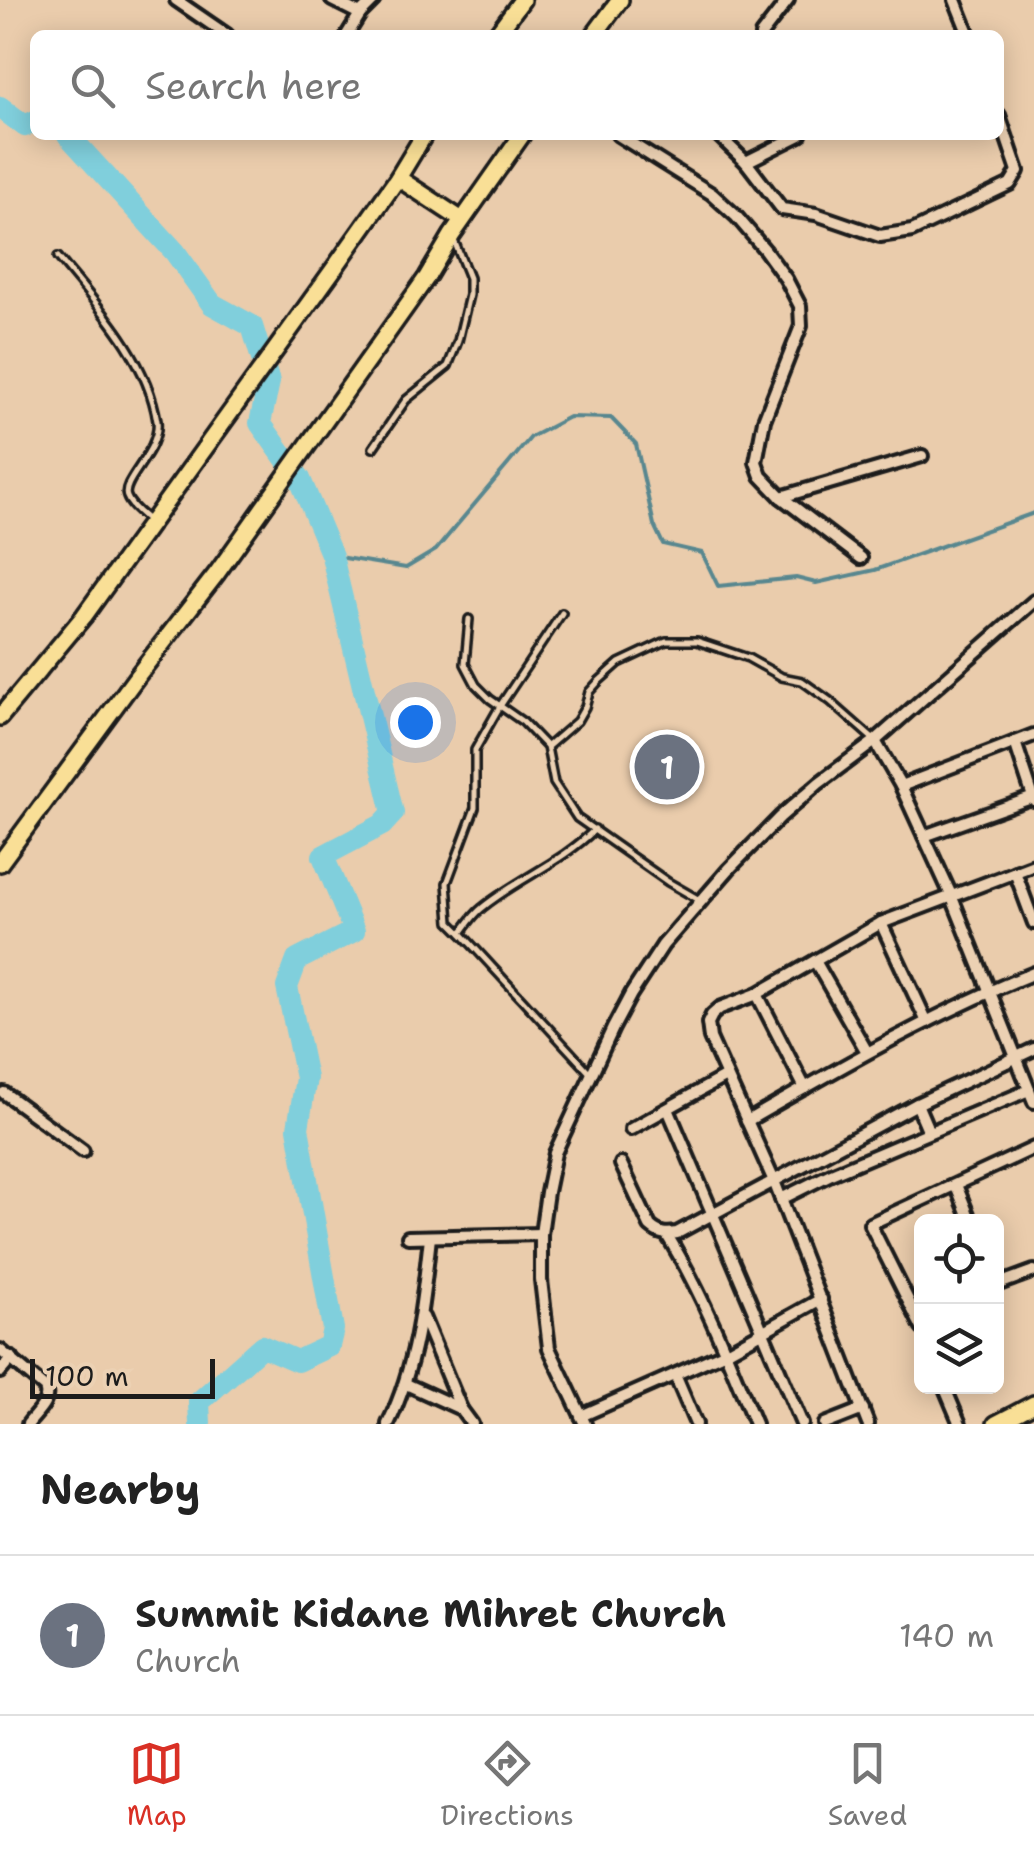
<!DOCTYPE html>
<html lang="en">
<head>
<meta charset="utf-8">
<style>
	body { margin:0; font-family:"Shantell Sans",sans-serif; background:#f6f6f6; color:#222 }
	.controls { position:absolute; right:30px; bottom:30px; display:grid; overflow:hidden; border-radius:15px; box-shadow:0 5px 25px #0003 }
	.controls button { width:90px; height:90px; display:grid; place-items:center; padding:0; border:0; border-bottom:2px solid #e0e0e0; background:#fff; color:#222; font:50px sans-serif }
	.scale { position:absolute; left:30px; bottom:25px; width:185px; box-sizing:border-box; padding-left:10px; border:5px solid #1c1c1c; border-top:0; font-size:28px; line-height:35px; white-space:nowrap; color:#1c1c1c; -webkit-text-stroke:8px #ecd1b3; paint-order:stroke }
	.you { position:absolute; left:415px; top:722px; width:35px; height:35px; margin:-25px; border:8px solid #fff; border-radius:50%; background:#1a73e8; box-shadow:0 0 0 15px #1a73e833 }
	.badge { display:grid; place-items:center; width:65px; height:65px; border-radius:50%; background:#d93025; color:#fff; font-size:32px; font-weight:700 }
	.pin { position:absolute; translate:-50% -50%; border:5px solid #fff; box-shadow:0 2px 10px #0006 }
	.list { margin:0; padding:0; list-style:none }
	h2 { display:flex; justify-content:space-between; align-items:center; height:130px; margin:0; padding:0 40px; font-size:42px }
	h2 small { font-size:32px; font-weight:400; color:#767676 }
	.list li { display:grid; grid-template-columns:65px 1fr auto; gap:30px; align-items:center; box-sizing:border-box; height:160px; padding:0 40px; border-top:2px solid #e0e0e0 }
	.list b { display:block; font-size:38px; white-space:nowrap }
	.list p { margin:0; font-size:32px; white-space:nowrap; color:#767676 }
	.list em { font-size:32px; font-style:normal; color:#767676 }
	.icon { flex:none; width:55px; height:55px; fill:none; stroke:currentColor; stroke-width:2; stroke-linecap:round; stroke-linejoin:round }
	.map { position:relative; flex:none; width:1034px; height:1424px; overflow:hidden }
	.search { position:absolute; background:#fff; box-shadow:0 5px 25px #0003; left:30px; right:30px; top:30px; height:110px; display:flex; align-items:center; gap:25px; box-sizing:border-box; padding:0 35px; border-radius:15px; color:#767676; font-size:38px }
	.sheet { height:290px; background:#fff }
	nav { display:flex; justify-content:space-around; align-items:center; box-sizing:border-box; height:140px; border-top:2px solid #e0e0e0; background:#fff; font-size:28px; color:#767676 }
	nav a { display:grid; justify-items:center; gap:5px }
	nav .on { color:#d93025 }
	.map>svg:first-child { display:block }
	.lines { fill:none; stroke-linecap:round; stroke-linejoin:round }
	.stream { stroke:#58878f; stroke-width:4 }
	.river { stroke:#80cfdc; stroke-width:22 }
	.service-casing { stroke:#1c1c1c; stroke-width:12 }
	.minor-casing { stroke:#1c1c1c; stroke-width:18 }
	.primary-casing { stroke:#1c1c1c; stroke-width:22 }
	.trunk-casing { stroke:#1c1c1c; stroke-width:22 }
	.service { stroke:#ecd1b3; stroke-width:5 }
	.minor { stroke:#ecd1b3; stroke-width:10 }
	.primary { stroke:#f9df96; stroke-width:15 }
	.trunk { stroke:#f9df96; stroke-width:15 }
</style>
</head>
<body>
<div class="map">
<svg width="1034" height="1424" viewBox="0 0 1034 1424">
	<rect width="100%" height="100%" fill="#eaccac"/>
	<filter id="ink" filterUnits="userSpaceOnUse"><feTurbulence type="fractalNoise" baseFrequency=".01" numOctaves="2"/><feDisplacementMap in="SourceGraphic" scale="20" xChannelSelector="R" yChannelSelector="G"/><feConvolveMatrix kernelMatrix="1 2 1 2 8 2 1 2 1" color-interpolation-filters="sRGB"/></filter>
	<g filter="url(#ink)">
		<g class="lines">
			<!-- stream -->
			<polyline class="stream" points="332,556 406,568 436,550 531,437 569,417 611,418 636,444 654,525 663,544 702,553 718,586 796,578 816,583 875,570 1034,513"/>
			<!-- river -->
			<g class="river">
				<polyline points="0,107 25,126 35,121"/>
				<polyline points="68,135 175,252 212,304 252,326 269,382 260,423 300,479 332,556 393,813 382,825 323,856 354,931 297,960 287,987 306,1078 298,1128 333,1329 329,1346 297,1361 262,1346 199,1402 200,1424"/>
			</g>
			<!-- service casing -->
			<g class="service-casing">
				<g id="service">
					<path d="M58 257C97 305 147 357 157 421 161 451 120 481 127 497 130 506 141 514 148 520"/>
					<polyline points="373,448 406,400 448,366 458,341 469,295 469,278 453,238"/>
					<polyline points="469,619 465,664 476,685 490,699 523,722 547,747 554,783 577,818 668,882 701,901"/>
					<polyline points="547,747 577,721 585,707 589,692 599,681 619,663 666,641 697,641 748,658 782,677 802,681 830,701 873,739"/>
					<polyline points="461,933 450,922 447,883 475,808 475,750 500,706 562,613"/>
					<path d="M590 1073 461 933C467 925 473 915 482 908 517 879 563 862 595 829"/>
				</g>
			</g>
			<!-- minor casing -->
			<g class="minor-casing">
				<g id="minor">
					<polyline points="176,0 227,35"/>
					<polyline points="332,0 360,14"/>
					<polyline points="955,0 969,35"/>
					<polyline points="347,35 360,14 374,0"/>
					<polyline points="761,35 788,0"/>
					<polyline points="618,135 712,194 736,216 765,250 786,279 800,306 801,326 764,420 756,462 761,476 781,497 861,558"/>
					<polyline points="718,135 746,162 782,209 816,214 880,236 912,231 1010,184 1018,171 999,115"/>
					<polyline points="746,162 800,135"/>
					<polyline points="781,497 922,456"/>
					<polyline points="875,741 901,786 951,895 1034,1102"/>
					<polyline points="1015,742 1034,800"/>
					<polyline points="901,786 1034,735"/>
					<polyline points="924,836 1034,797"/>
					<polyline points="1015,872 1034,923"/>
					<polyline points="881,923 927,1022"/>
					<polyline points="815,961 867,1052"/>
					<polyline points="757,994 805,1088"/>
					<polyline points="4,1093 83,1151"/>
					<polyline points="917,1104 929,1132"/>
					<polyline points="668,1109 802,1424"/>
					<path d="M747 1121C841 1067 934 1013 1034 973"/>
					<polyline points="631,1129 726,1076"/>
					<path d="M621 1164 650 1226C659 1234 665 1235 677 1233L917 1104 1034 1049"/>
					<polyline points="956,1185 971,1222"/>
					<polyline points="781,1199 831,1174 1029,1090"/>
					<path d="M667 1235C703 1294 729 1360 755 1424"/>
					<polyline points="408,1237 541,1234"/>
					<polyline points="996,1285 1034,1271"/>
					<polyline points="423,1317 461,1409"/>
					<polyline points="922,1328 870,1224 1034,1148"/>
					<path d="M0 1350 45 1388C51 1402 36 1413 28 1424"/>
					<polyline points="0,1372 12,1358"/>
					<polyline points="675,1375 696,1424"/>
					<polyline points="406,1384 461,1409 472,1424"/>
					<polyline points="944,1386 960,1424"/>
					<polyline points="581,1416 726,1352 821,1299"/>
					<path d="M388 1424C417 1365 423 1302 430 1237"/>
					<polyline points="585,1424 549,1348 541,1280 541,1234 547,1192 555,1153 613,1028 631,994 663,945 729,869 780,817 819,783 875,741 1034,601"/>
					<polyline points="825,1424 863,1409"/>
					<polyline points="868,1424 774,1181 710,1038 708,1023 712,1015 720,1008 757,994 881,923 1034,865"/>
				</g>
			</g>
			<!-- primary casing -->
			<g class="primary-casing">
				<polyline id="primary" points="996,1424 1034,1404"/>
			</g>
			<!-- trunk casing -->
			<g class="trunk-casing">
				<g id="trunk">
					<polyline points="496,35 522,0"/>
					<polyline points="594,35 620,0"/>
					<polyline points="398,178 462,220"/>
					<polyline points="0,717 84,616 333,270 398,178 424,135"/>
					<polyline points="0,863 138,675 217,573 427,277 452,235 522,135"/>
				</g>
			</g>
			<!-- service -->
			<use href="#service" class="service"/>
			<!-- minor -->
			<use href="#minor" class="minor"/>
			<!-- primary -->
			<use href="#primary" class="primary"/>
			<!-- trunk -->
			<use href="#trunk" class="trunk"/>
		</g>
	</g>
</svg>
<div class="controls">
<button><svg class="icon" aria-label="locate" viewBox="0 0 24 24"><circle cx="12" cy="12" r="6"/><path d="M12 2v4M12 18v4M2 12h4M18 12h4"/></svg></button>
<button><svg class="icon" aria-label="layers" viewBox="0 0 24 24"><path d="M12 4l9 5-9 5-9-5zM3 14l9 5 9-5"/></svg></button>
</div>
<div class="scale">100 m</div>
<div class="you"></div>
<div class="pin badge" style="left:667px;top:767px;background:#6b7280">1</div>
<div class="search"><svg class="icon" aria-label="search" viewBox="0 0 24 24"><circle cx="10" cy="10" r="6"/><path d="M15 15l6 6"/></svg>Search here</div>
</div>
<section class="sheet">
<h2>Nearby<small></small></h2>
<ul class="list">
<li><span class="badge" style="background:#6b7280">1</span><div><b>Summit Kidane Mihret Church</b><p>Church</p></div><em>140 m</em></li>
</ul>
</section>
<nav>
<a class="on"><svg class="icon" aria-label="map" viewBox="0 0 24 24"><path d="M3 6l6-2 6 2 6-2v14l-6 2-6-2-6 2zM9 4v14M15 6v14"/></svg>Map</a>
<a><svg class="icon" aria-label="directions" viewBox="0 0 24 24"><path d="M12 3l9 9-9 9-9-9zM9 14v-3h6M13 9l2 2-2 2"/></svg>Directions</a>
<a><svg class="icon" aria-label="saved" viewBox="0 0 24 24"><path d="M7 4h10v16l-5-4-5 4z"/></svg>Saved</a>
</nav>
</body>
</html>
